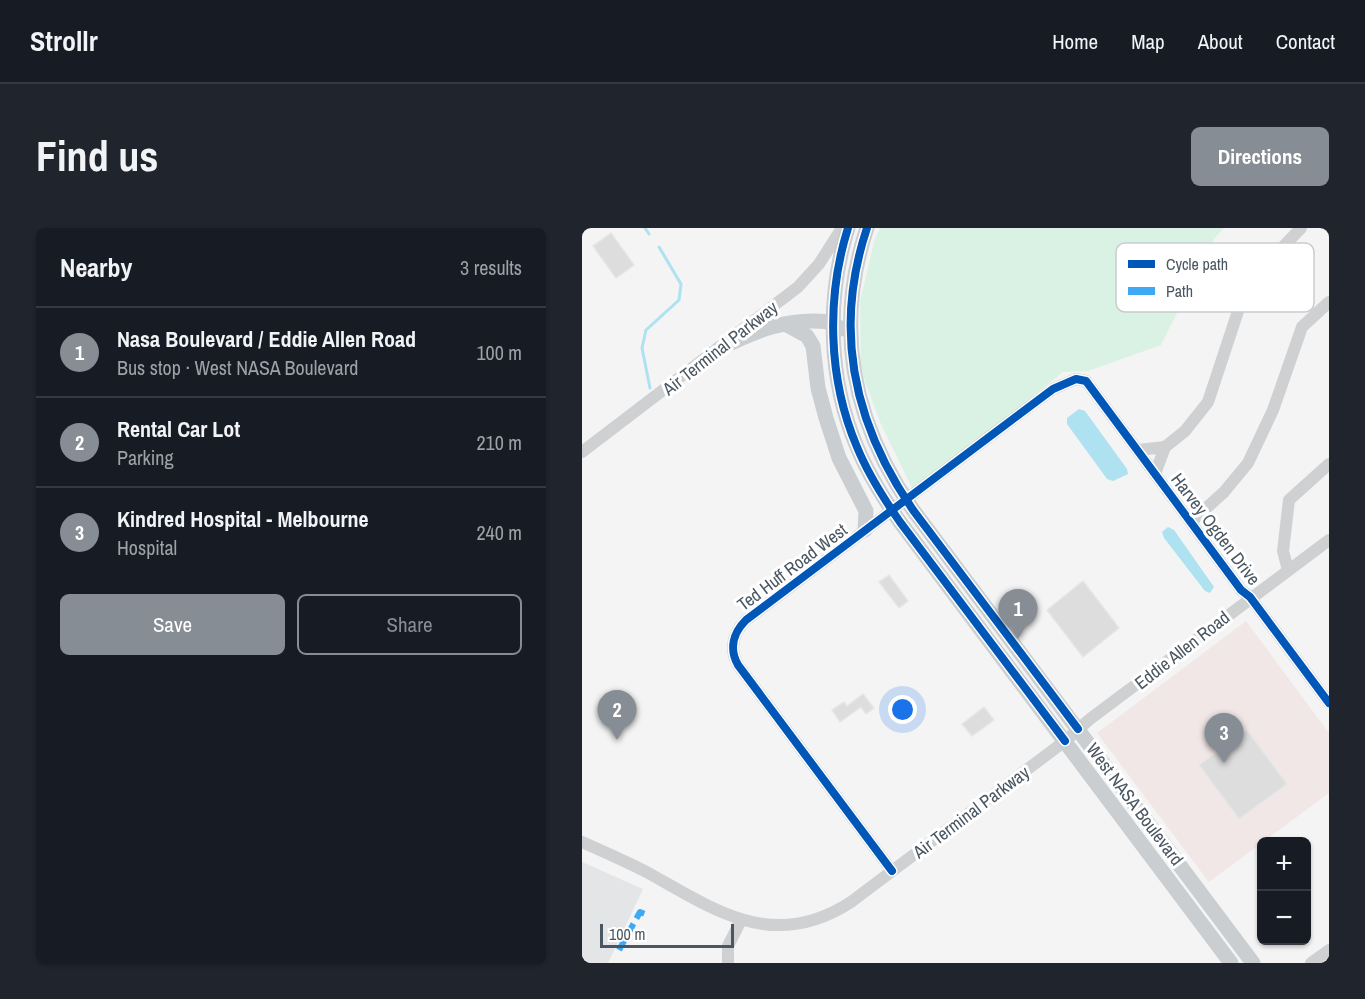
<!DOCTYPE html>
<html lang="en">
<head>
<meta charset="utf-8">
<style>
	body { margin:0; font-family:"Archivo Narrow",sans-serif; background:#20242c; color:#f1f3f6 }
	.controls { position:absolute; right:18px; bottom:18px; display:grid; overflow:hidden; border-radius:9px; box-shadow:0 2px 4px #0004 }
	.controls button { width:54px; height:54px; display:grid; place-items:center; padding:0; border:0; border-bottom:2px solid #363941; background:#171b24; color:#f1f3f6; font:30px sans-serif }
	.scale { position:absolute; left:18px; bottom:15px; width:134px; box-sizing:border-box; padding-left:6px; border:3px solid #4a5661; border-top:0; font-size:16px; line-height:21px; white-space:nowrap; color:#4a5661; -webkit-text-stroke:4px #fff; paint-order:stroke }
	.you { position:absolute; left:321px; top:482px; width:21px; height:21px; margin:-15px; border:4px solid #fff; border-radius:50%; background:#1a73e8; box-shadow:0 0 0 9px #1a73e833 }
	.badge { display:grid; place-items:center; width:39px; height:39px; border-radius:50%; background:#868d94; color:#fff; font-size:20px; font-weight:700 }
	.pin { position:absolute; translate:-50% -50px; filter:drop-shadow(0 2px 3px #0008) }
	.pin::after { content:''; position:absolute; top:32px; width:21px; height:18px; background:inherit; clip-path:polygon(0 0,100% 0,50% 100%) }
	.list { margin:0; padding:0; list-style:none }
	h2 { display:flex; justify-content:space-between; align-items:center; height:78px; margin:0; padding:0 24px; font-size:26px }
	h2 small { font-size:20px; font-weight:400; color:#9ea1a6 }
	.list li { display:grid; grid-template-columns:39px 1fr auto; gap:18px; align-items:center; box-sizing:border-box; height:90px; padding:0 24px; border-top:2px solid #363941 }
	.list b { display:block; font-size:22px; white-space:nowrap }
	.list p { margin:0; font-size:20px; white-space:nowrap; color:#9ea1a6 }
	.list em { font-size:20px; font-style:normal; color:#9ea1a6 }
	.actions { display:flex; gap:12px; padding:18px 24px }
	.actions a { flex:1; padding:14px 0; border:2px solid #868d94; border-radius:9px; text-align:center; font-size:21px; color:#868d94 }
	.actions .main { background:#868d94; color:#fff }
	.map { position:relative; flex:none; width:747px; height:735px; overflow:hidden; border-radius:9px }
	header { display:flex; align-items:center; gap:36px; box-sizing:border-box; height:84px; padding:0 30px; background:#171b24; border-bottom:2px solid #363941 }
	header strong { font-size:28px }
	nav { display:flex; gap:33px; margin-inline-start:auto; font-size:21px }
	.intro { display:flex; align-items:center; justify-content:space-between; box-sizing:border-box; height:144px; padding:0 36px }
	h1 { margin:0; font-size:42px }
	.button { padding:15px 27px; border-radius:9px; background:#868d94; color:#fff; font-size:21px; font-weight:700 }
	main { display:flex; gap:36px; padding:0 36px }
	aside { flex:1; background:#171b24; border-radius:9px; box-shadow:0 2px 4px #0004 }
	.map>svg:first-child { display:block }
	.medical { fill:#f1e7e6 }
	.airport { fill:#e4e5e7 }
	.green { fill:#d9f2e3 }
	.water { fill:#aee2f0 }
	.lines { fill:none; stroke-linecap:round; stroke-linejoin:round }
	.stream { stroke:#aee2f0; stroke-width:3 }
	.building { fill:#ddddde; stroke:#e5e6e7; stroke-width:1.5 }
	.minor { stroke:#ced0d2; stroke-width:12 }
	.major { stroke:#caced1; stroke-width:15 }
	.quiet { stroke:#3fa9f5; stroke-width:6; stroke-dasharray:12 6; stroke-linecap:butt }
	.cycleway-casing { stroke:#fff; stroke-width:11 }
	.cycleway { stroke:#0057b8; stroke-width:8 }
	.labels { text-anchor:middle; dominant-baseline:central; stroke-width:6; stroke-linejoin:round; paint-order:stroke }
	.street-label { font-size:18px; fill:#4a5661; stroke:#fff }
	.key { fill:#fff; stroke:#c9ccd0; stroke-width:1.5 }
	.key-label { font-size:16px; fill:#4a5661 }
</style>
</head>
<body>
<header>
<strong>Strollr</strong>
<nav><a>Home</a><a>Map</a><a>About</a><a>Contact</a></nav>
</header>
<div class="intro"><h1>Find us</h1><a class="button">Directions</a></div>
<main>
<aside>
<h2>Nearby<small>3 results</small></h2>
<ul class="list">
<li><span class="badge">1</span><div><b>Nasa Boulevard / Eddie Allen Road</b><p>Bus stop · West NASA Boulevard</p></div><em>100 m</em></li>
<li><span class="badge">2</span><div><b>Rental Car Lot</b><p>Parking</p></div><em>210 m</em></li>
<li><span class="badge">3</span><div><b>Kindred Hospital - Melbourne</b><p>Hospital</p></div><em>240 m</em></li>
</ul>
<div class="actions"><a class="main">Save</a><a>Share</a></div>
</aside>
<div class="map">
<svg width="747" height="735" viewBox="0 0 747 735">
	<rect width="100%" height="100%" fill="#f4f4f4"/>
	<!-- medical -->
	<polygon class="medical" points="664,393 747,505 747,565 627,654 515,505"/>
	<!-- airport -->
	<polygon class="airport" points="0,634 61,661 26,735 0,735"/>
	<!-- green -->
	<polygon class="green" points="298,0 642,0 632,11 579,117 506,143 481,144 423,191 330,260 298,194 279,142 278,74 293,10"/>
	<!-- water -->
	<g class="water">
		<polygon points="497,181 503,183 545,241 546,246 531,253 525,251 485,196 485,190"/>
		<polygon points="586,299 592,302 632,359 628,365 623,363 582,310 580,304"/>
	</g>
	<g class="lines">
		<!-- stream -->
		<g class="stream">
			<polyline points="63,0 67,6"/>
			<polyline points="68,160 60,120 64,102 97,72 99,56 77,19"/>
		</g>
	</g>
	<!-- building -->
	<g class="building">
		<polygon points="29,5 52,37 34,50 11,18"/>
		<polygon points="307,347 326,373 317,380 297,354"/>
		<polygon points="501,353 537,400 501,429 465,382"/>
		<polygon points="281,466 292,480 284,486 279,479 258,494 250,482 262,474 265,478"/>
		<polygon points="402,479 412,492 390,508 380,496"/>
		<polygon points="665,502 705,556 657,591 617,537"/>
	</g>
	<g class="lines">
		<!-- minor -->
		<g class="minor">
			<polyline points="583,219 603,203 626,174 662,65 677,44 719,0"/>
			<polyline points="556,222 583,219 573,246"/>
			<polyline points="0,224 216,59 237,36 260,0"/>
			<polyline points="609,294 642,264 666,235 691,182 720,99 747,74"/>
			<polyline points="706,342 701,323 707,272 747,236"/>
			<path d="M0 614C24 625 48 635 70 647 137 685 194 723 269 674L483 513 508 491 747 312"/>
			<path d="M310 643 156 437C147 421 151 405 164 392L471 161 494 151 504 153 659 362 668 369 747 475"/>
			<polyline points="146,735 146,718 159,692"/>
			<polyline points="729,735 747,722"/>
		</g>
		<!-- major -->
		<g class="major">
			<path d="M266 0C244 70 246 151 275 219 286 246 302 271 318 294L649 735"/>
			<path d="M285 0C251 102 271 195 331 282L671 735"/>
			<polyline points="203,96 225,108 231,118 236,160 244,190 257,230 284,283 283,302"/>
			<path d="M137 121C172 103 208 89 247 94L251 95 259 101"/>
		</g>
		<!-- quiet -->
		<polyline class="quiet" points="37,722 58,684 63,686"/>
		<!-- cycleway casing -->
		<g class="cycleway-casing">
			<g id="cycleway">
				<path d="M266 0C244 70 246 151 275 219 286 246 302 271 318 294L483 513"/>
				<path d="M285 0C251 102 271 195 331 282L496 501"/>
				<path d="M310 643 156 437C147 421 151 405 164 392L471 161 494 151 504 153 659 362 668 369 747 475"/>
			</g>
		</g>
		<!-- cycleway -->
		<use href="#cycleway" class="cycleway"/>
	</g>
	<g class="labels">
		<!-- street labels -->
		<g class="street-label">
			<text transform="translate(138 120) rotate(-38)">Air Terminal Parkway</text>
			<text transform="translate(634 301) rotate(53)">Harvey Ogden Drive</text>
			<text transform="translate(210 339) rotate(-37)">Ted Huff Road West</text>
			<text transform="translate(600 422) rotate(-38)">Eddie Allen Road</text>
			<text transform="translate(553 576) rotate(53)">West NASA Boulevard</text>
			<text transform="translate(389 584) rotate(-37)">Air Terminal Parkway</text>
		</g>
	</g>
	<!-- legend -->
	<rect x="534" y="15" width="198" height="69" rx="9" class="key"/>
	<rect x="546" y="32" width="27" height="8" fill="#0057b8"/>
	<rect x="546" y="59" width="27" height="8" fill="#3fa9f5"/>
	<g class="key-label">
		<text x="584" y="42">Cycle path</text>
		<text x="584" y="69">Path</text>
	</g>
</svg>
<div class="controls">
<button>+</button>
<button>−</button>
</div>
<div class="scale">100 m</div>
<div class="you"></div>
<div class="pin badge" style="left:436px;top:411px">1</div>
<div class="pin badge" style="left:35px;top:512px">2</div>
<div class="pin badge" style="left:642px;top:535px">3</div>
</div>
</main>
</body>
</html>
